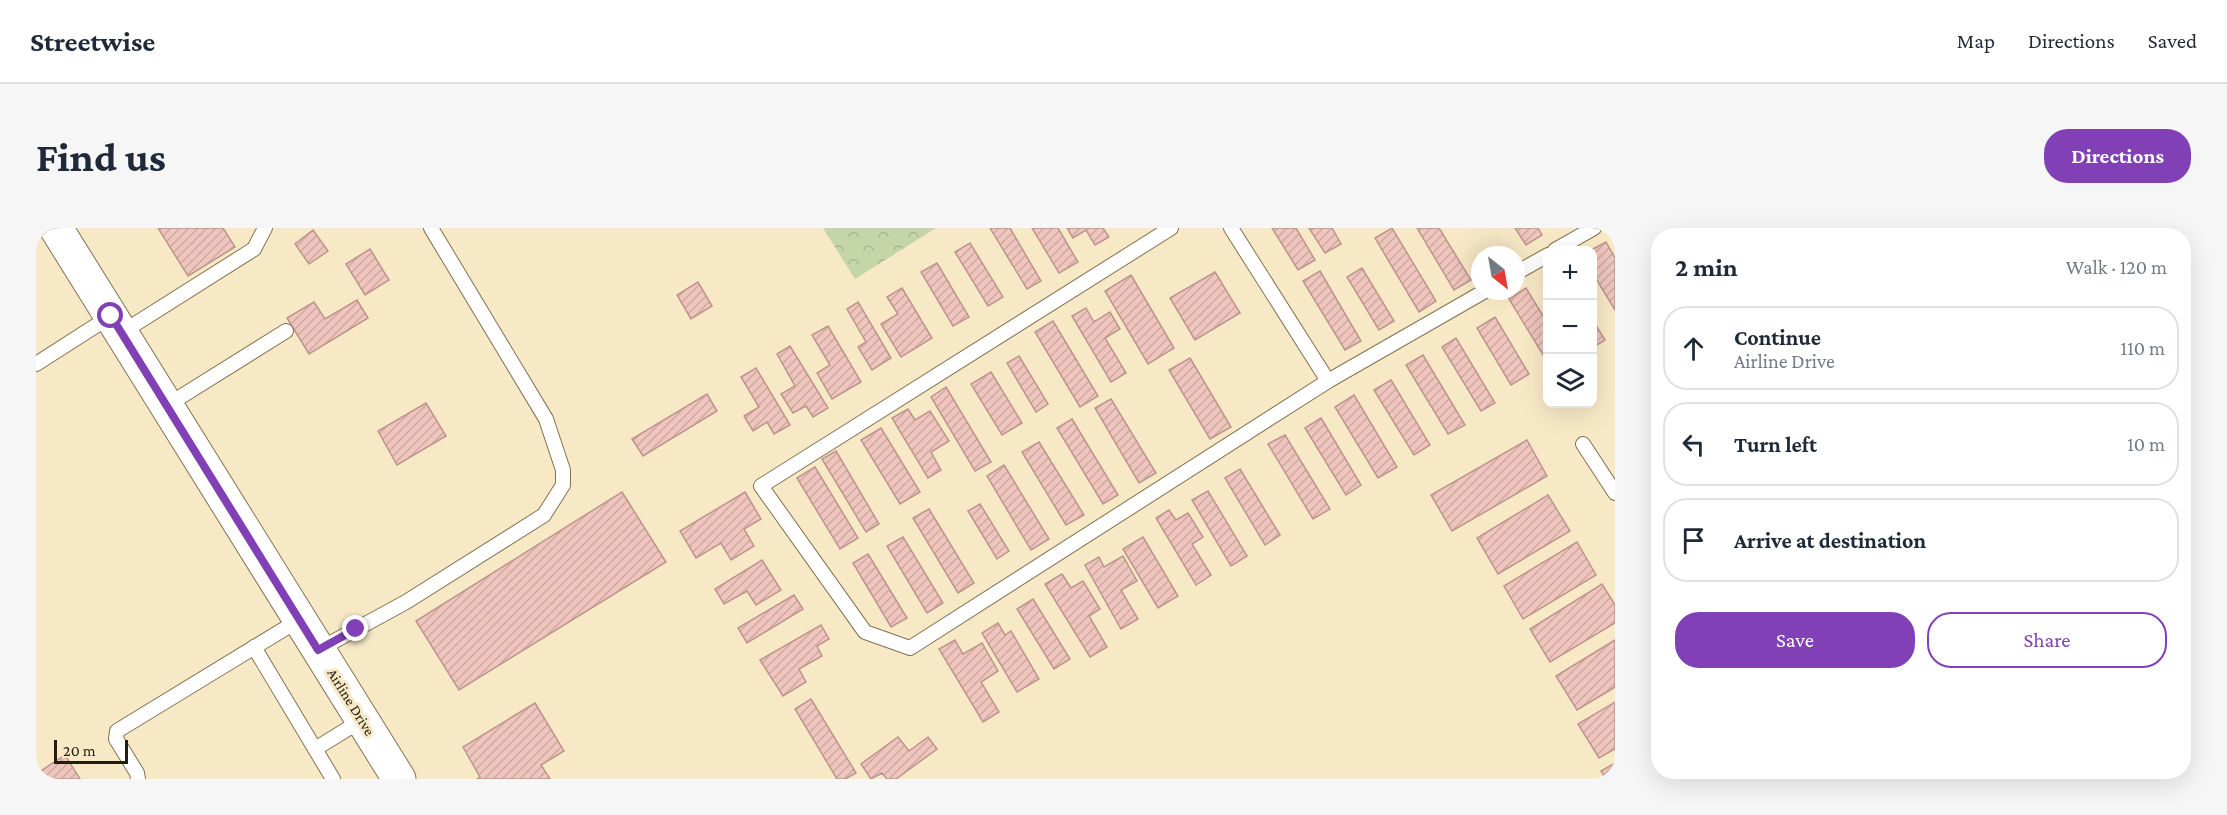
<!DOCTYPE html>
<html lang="en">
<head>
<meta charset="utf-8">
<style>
	body { margin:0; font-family:"Crimson Pro",serif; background:#f6f6f7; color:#1f2937 }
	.controls { position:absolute; right:18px; top:18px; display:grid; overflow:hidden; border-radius:12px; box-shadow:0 6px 24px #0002 }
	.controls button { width:54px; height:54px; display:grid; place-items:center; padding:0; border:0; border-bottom:2px solid #e0e1e3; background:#fff; color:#1f2937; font:30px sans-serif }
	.compass { position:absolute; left:1435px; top:18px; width:54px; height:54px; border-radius:50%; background:#fff; box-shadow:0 6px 24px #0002; rotate:149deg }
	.scale { position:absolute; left:18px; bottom:15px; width:74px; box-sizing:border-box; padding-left:6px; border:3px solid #231d10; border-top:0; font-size:16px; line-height:21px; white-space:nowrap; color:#231d10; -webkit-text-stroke:4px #f8e9c6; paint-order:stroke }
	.stop { position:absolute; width:18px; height:18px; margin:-14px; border:4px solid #8140b5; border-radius:50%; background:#fff }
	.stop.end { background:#8140b5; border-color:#fff; box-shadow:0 2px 6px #0008 }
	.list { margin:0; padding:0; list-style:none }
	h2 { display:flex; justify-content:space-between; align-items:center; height:78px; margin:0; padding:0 24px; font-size:26px }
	h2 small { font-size:20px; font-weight:400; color:#747a83 }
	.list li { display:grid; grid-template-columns:39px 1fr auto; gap:18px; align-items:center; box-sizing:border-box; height:84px; margin:0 12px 12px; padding:0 12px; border:2px solid #e0e1e3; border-radius:24px }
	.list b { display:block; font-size:22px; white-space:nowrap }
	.list p { margin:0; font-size:20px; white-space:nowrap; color:#747a83 }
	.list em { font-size:20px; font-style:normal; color:#747a83 }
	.actions { display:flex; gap:12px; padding:18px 24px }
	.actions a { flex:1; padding:14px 0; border:2px solid #8140b5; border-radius:24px; text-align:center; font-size:21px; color:#8140b5 }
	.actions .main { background:#8140b5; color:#fff }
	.icon { flex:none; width:33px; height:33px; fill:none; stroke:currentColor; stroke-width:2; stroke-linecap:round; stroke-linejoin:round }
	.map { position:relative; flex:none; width:1579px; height:551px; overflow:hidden; border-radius:24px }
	header { display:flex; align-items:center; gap:36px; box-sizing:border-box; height:84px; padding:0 30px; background:#fff; border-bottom:2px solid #e0e1e3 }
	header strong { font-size:28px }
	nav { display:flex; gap:33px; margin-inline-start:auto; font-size:21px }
	.intro { display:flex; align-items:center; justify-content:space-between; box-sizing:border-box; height:144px; padding:0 36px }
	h1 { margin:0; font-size:42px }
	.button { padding:15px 27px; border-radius:24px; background:#8140b5; color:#fff; font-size:21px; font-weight:700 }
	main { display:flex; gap:36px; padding:0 36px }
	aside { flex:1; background:#fff; border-radius:24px; box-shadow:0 6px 24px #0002 }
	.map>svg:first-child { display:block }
	.forest { fill:url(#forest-crowns) }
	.building { fill:url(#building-hatch); stroke:#bc958d; stroke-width:1.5 }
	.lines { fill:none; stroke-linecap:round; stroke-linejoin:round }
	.service-casing { stroke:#817353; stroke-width:16 }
	.secondary-casing { stroke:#817353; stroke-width:35 }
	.service { stroke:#fff; stroke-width:14 }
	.secondary { stroke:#fff; stroke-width:33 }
	.route { stroke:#8140b5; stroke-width:8 }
	.labels { text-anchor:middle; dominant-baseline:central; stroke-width:6; stroke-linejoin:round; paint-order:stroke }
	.street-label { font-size:15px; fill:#231d10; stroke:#f8e9c6 }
</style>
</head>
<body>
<header>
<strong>Streetwise</strong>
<nav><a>Map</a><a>Directions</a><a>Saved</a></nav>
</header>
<div class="intro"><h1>Find us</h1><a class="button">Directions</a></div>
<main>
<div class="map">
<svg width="1579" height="551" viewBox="0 0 1579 551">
	<defs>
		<pattern id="forest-crowns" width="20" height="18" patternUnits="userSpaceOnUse" patternTransform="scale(1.5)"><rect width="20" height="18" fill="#c4d6a8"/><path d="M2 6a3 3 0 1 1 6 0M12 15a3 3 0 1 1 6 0" fill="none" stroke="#a8b790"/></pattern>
		<pattern id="building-hatch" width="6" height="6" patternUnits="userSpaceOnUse" patternTransform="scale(1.5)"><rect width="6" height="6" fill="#efc5bd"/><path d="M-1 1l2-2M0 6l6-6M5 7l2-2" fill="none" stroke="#cda9a1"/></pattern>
	</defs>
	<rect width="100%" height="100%" fill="#f8e9c6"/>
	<!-- forest -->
	<polygon class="forest" points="787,0 900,0 819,51"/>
	<!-- building -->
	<g class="building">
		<polygon points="122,0 187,0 199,19 152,48"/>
		<polygon points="954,0 974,0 1005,53 991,61"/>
		<polygon points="996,0 1022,0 1042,34 1023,45"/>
		<polygon points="1031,0 1067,0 1073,9 1059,17 1050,2 1037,10"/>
		<polygon points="1236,0 1260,0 1279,32 1262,42"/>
		<polygon points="1273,0 1296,0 1305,16 1289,25"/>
		<polygon points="1356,0 1400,73 1383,84 1339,10"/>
		<polygon points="1381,0 1403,0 1435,52 1418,62"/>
		<polygon points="1479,0 1502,0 1506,7 1490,17"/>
		<polygon points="277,2 292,23 273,36 259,16"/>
		<polygon points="1570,14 1579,30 1579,82 1556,44 1555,22"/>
		<polygon points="934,15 967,69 952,78 919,24"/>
		<polygon points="334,21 353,52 329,67 310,36"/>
		<polygon points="901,35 933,89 917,98 885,44"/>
		<polygon points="1326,40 1358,93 1343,102 1311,49"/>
		<polygon points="1284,43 1325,113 1309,122 1267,53"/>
		<polygon points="1179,44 1204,85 1159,112 1134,70"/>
		<polygon points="1095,47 1138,120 1112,136 1069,63"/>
		<polygon points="662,54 676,78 655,91 641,67"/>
		<polygon points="866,60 896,110 865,129 845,96 862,86 851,69"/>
		<polygon points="1490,60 1512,96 1512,135 1473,71"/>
		<polygon points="321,72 332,90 273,126 251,90 278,74 289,91"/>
		<polygon points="822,74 855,130 836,142 822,119 830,114 811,81"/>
		<polygon points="1050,80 1058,94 1074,84 1084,101 1069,110 1090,145 1075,154 1036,88"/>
		<polygon points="1459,89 1493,146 1475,157 1441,100"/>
		<polygon points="1556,91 1569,112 1556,120"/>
		<polygon points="1017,93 1062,168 1044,179 999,104"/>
		<polygon points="792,98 825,154 796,171 781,145 794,137 776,107"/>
		<polygon points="1420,110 1459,175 1445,183 1406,119"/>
		<polygon points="754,118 792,180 777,189 770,178 757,185 745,166 759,158 741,126"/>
		<polygon points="1387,127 1429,197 1412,206 1370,137"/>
		<polygon points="983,128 1012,176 1000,184 971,135"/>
		<polygon points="1154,130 1195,199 1174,211 1133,142"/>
		<polygon points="720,140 754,197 738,206 731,194 717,203 708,188 723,179 705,149"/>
		<polygon points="955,144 986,195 966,207 935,156"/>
		<polygon points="1355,152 1394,217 1378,227 1338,162"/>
		<polygon points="910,159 955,234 939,243 895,169"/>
		<polygon points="671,166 681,183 607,228 596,211"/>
		<polygon points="1318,167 1361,239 1342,250 1299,179"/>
		<polygon points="1075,171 1120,245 1103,255 1059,180"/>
		<polygon points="390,175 410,208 361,237 342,203"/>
		<polygon points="872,181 879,192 894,183 913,213 895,224 905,242 892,250 856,190"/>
		<polygon points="1285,190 1325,257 1310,267 1269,200"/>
		<polygon points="1036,191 1082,267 1067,276 1021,200"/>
		<polygon points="845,200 884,264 864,276 825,212"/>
		<polygon points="1249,207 1294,281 1277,291 1232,216"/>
		<polygon points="1491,212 1511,248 1416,303 1395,267"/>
		<polygon points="1003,214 1048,287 1030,297 986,224"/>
		<polygon points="800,223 843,296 830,304 786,231"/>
		<polygon points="968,237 1013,311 995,322 951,248"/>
		<polygon points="779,239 822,310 804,321 761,250"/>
		<polygon points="1204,241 1244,307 1229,317 1189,250"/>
		<polygon points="1172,263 1211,328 1195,338 1156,272"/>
		<polygon points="586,264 630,334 423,462 380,393"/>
		<polygon points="709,264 725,291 708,301 718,318 695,332 685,315 660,330 644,303"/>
		<polygon points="1512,267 1534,303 1462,346 1441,310"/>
		<polygon points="944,276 973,323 961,331 932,283"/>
		<polygon points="893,281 938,355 922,365 877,290"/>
		<polygon points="1133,282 1140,292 1152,285 1167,309 1156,316 1175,347 1160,357 1120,290"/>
		<polygon points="867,309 907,375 891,385 851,318"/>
		<polygon points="1107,309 1142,368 1122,380 1087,321"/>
		<polygon points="1541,314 1560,347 1487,391 1468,358"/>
		<polygon points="832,326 871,390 855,399 817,335"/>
		<polygon points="1087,328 1101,353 1085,362 1102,391 1085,401 1049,337 1063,329 1068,339"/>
		<polygon points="726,332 745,362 720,377 711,363 688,376 679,361"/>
		<polygon points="1026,346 1035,360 1047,353 1064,381 1053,388 1071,419 1054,429 1009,356"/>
		<polygon points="1566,356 1579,377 1579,395 1514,434 1494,401"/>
		<polygon points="758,367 767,381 711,415 702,400"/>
		<polygon points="997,371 1034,431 1018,441 981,381"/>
		<polygon points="962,395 969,407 975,403 1003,451 981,464 946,405"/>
		<polygon points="785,397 793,411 781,418 786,428 763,441 770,454 747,468 724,432"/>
		<polygon points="919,412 927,426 946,415 962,443 945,454 963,484 947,494 903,421"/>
		<polygon points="1579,412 1579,459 1541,482 1520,448"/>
		<polygon points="775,471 820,545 809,551 801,551 759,481"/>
		<polygon points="1579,474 1579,521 1563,530 1542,496"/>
		<polygon points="499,475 528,523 505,537 514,551 441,551 444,549 427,519"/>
		<polygon points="862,509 873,523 892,509 901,521 860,551 851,551 846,545 835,551 825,536"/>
		<polygon points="29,527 44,551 0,551 0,546"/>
		<polygon points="1579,535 1579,551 1570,551 1565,543"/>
	</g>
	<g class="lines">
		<!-- service casing -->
		<g class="service-casing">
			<g id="service">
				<polyline points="1135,0 725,258 829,404 874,420 1292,153 1449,63"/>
				<polyline points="1195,0 1292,153"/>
				<polyline points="1519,22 1558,0"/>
				<polyline points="1480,45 1512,27"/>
				<polyline points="85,105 218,21 229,0"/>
				<polyline points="0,136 75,88"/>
				<polyline points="130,178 250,103"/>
				<polyline points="1547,216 1579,265"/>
				<polyline points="218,419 297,551"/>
				<polyline points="282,422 370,374 508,287 527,257 527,242 510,191 395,0"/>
				<polyline points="279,521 326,492"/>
				<polyline points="102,551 101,545 80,511 81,503 263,392"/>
			</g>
		</g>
		<!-- secondary casing -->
		<g class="secondary-casing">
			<polyline id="secondary" points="20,0 363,551"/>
		</g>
		<!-- service -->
		<use href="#service" class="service"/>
		<!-- secondary -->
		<use href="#secondary" class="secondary"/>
	</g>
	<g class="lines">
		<!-- route -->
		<polyline class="route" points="75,88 282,422 320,401"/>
	</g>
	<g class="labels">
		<!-- street labels -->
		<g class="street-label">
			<text transform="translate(315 474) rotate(58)">Airline Drive</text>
		</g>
	</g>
</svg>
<div class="controls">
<button>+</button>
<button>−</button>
<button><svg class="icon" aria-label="layers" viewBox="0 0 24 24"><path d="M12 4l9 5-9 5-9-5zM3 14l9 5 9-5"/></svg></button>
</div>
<svg class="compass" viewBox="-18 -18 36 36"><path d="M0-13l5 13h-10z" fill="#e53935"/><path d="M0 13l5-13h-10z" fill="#747a83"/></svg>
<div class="scale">20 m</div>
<div class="stop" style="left:75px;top:88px"></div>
<div class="stop end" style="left:320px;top:401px"></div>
</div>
<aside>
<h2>2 min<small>Walk · 120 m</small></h2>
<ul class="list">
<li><svg class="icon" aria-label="ahead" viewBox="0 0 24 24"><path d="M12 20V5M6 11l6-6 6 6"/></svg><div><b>Continue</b><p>Airline Drive</p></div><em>110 m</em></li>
<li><svg class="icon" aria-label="left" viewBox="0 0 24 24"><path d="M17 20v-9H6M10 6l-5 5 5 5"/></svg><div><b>Turn left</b></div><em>10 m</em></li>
<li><svg class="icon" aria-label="arrive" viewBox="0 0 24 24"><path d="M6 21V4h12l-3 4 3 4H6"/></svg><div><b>Arrive at destination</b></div></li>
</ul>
<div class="actions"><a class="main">Save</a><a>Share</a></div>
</aside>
</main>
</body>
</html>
